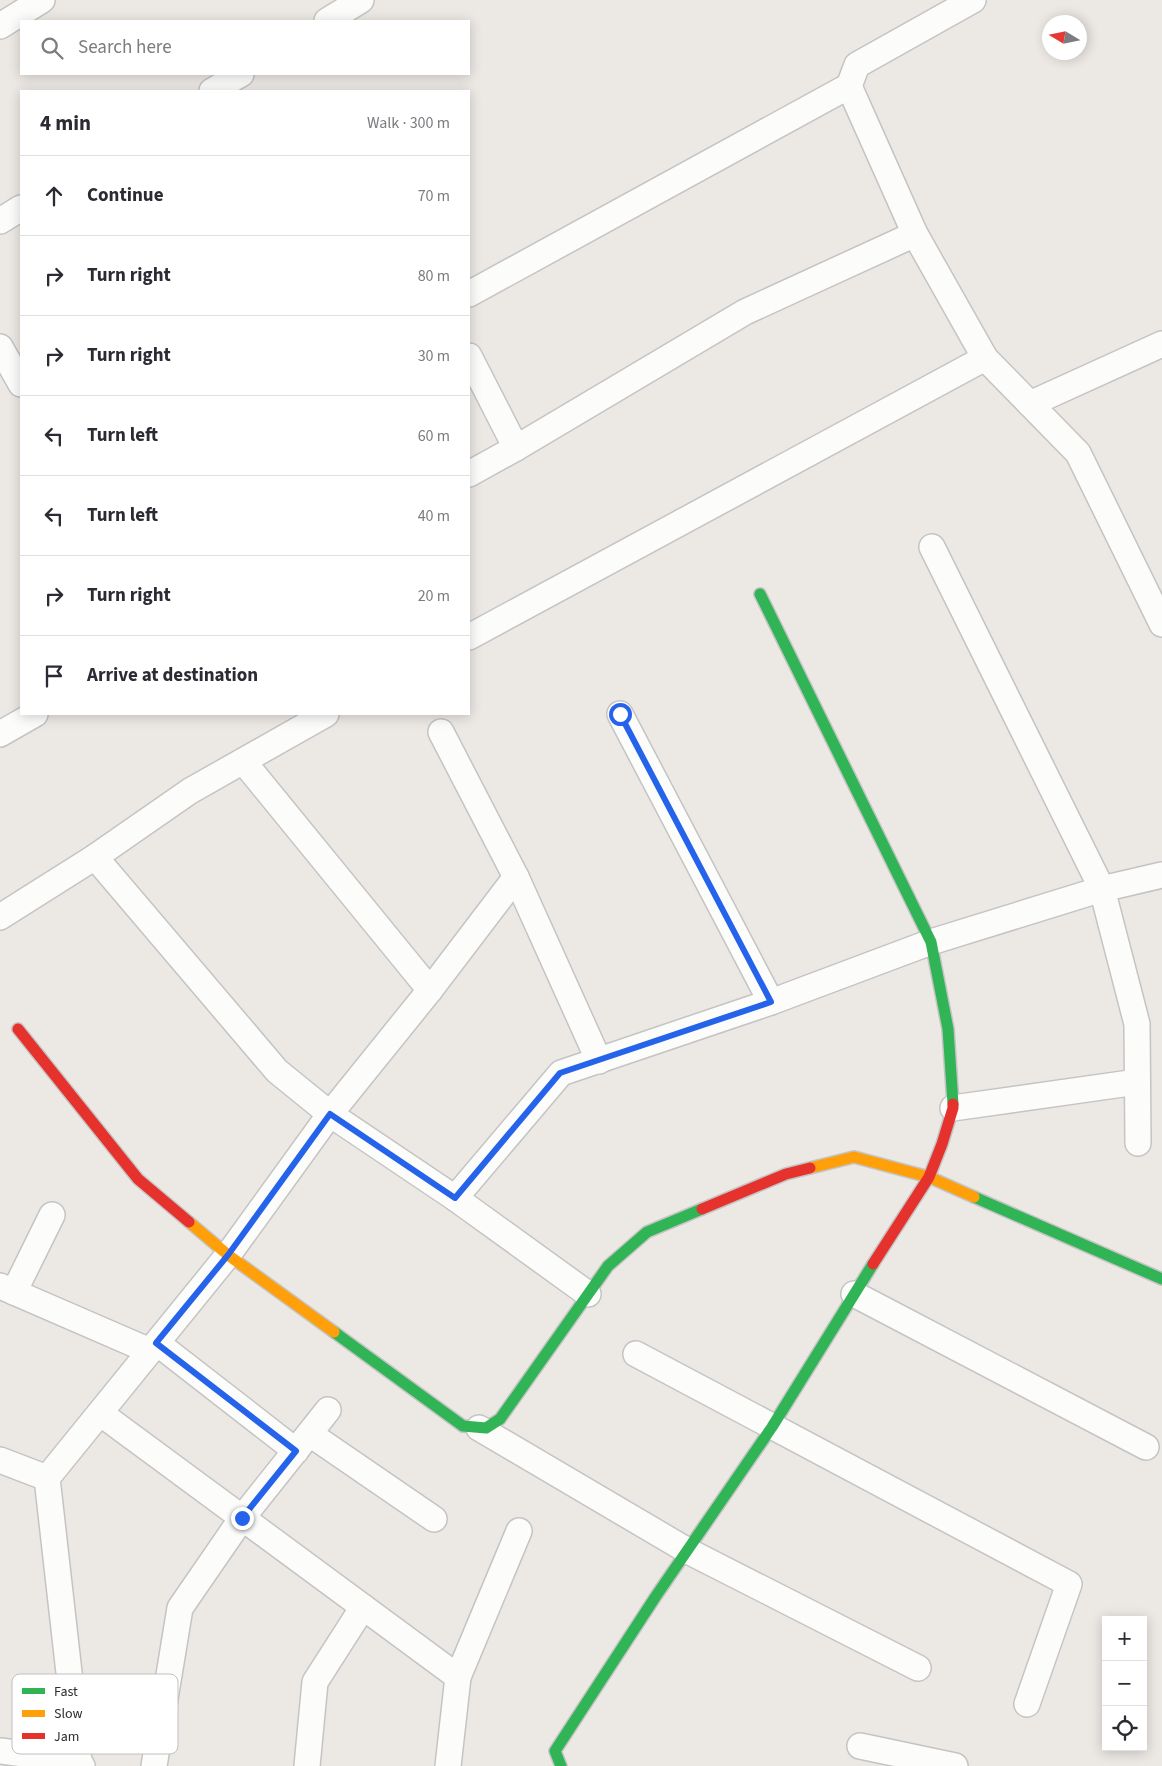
<!DOCTYPE html>
<html lang="en">
<head>
<meta charset="utf-8">
<style>
	body { margin:0; font-family:"Source Sans 3",sans-serif; background:#f7f7f7; color:#2b2b33 }
	.controls { position:absolute; right:15px; bottom:15px; display:grid; overflow:hidden; border-radius:0px; box-shadow:0 2px 12px #0003 }
	.controls button { width:45px; height:45px; display:grid; place-items:center; padding:0; border:0; border-bottom:1px solid #e1e1e2; background:#fff; color:#2b2b33; font:25px sans-serif }
	.compass { position:absolute; left:1042px; top:15px; width:45px; height:45px; border-radius:50%; background:#fff; box-shadow:0 2px 12px #0003; rotate:280deg }
	.stop { position:absolute; width:15px; height:15px; margin:-11px; border:4px solid #2563eb; border-radius:50%; background:#fff }
	.stop.end { background:#2563eb; border-color:#fff; box-shadow:0 1px 5px #0008 }
	.list { margin:0; padding:0; list-style:none }
	h2 { display:flex; justify-content:space-between; align-items:center; height:65px; margin:0; padding:0 20px; font-size:21px }
	h2 small { font-size:16px; font-weight:400; color:#7c7c81 }
	.list li { display:grid; grid-template-columns:32px 1fr auto; gap:15px; align-items:center; box-sizing:border-box; height:80px; padding:0 20px; border-top:1px solid #e1e1e2 }
	.list b { display:block; font-size:19px; white-space:nowrap }
	.list em { font-size:16px; font-style:normal; color:#7c7c81 }
	.icon { flex:none; width:28px; height:28px; fill:none; stroke:currentColor; stroke-width:2; stroke-linecap:round; stroke-linejoin:round }
	.map { position:relative; flex:none; width:1162px; height:1766px; overflow:hidden }
	.search { position:absolute; background:#fff; box-shadow:0 2px 12px #0003; left:20px; top:20px; width:450px; height:55px; display:flex; align-items:center; gap:12px; box-sizing:border-box; padding:0 18px; border-radius:0px; color:#7c7c81; font-size:19px }
	.panel { position:absolute; background:#fff; box-shadow:0 2px 12px #0003; left:20px; top:90px; width:450px; height:625px; border-radius:0px }
	.map>svg:first-child { display:block }
	.lines { fill:none; stroke-linecap:round; stroke-linejoin:round }
	.street-casing { stroke:#c5c4c5; stroke-width:28 }
	.fast-casing { stroke:#c5c4c5; stroke-width:14 }
	.slow-casing { stroke:#c5c4c5; stroke-width:14 }
	.jam-casing { stroke:#c5c4c5; stroke-width:14 }
	.street { stroke:#fcfcfb; stroke-width:25 }
	.fast { stroke:#30b455; stroke-width:11 }
	.slow { stroke:#ff9f0a; stroke-width:11 }
	.jam { stroke:#e5322d; stroke-width:11 }
	.route { stroke:#2563eb; stroke-width:6 }
	.key { fill:#fff; stroke:#c0c0c0; stroke-width:1 }
	.key-label { font-size:14px; fill:#2e2e2e }
</style>
</head>
<body>
<div class="map">
<svg width="1162" height="1766" viewBox="0 0 1162 1766">
	<rect width="100%" height="100%" fill="#ece8e4"/>
	<g class="lines">
		<!-- street casing -->
		<g class="street-casing">
			<g id="street">
				<polyline points="327,21 361,0"/>
				<polyline points="0,26 42,0"/>
				<polyline points="849,86 915,234 985,358 1078,453 1162,624"/>
				<polyline points="212,91 241,74"/>
				<polyline points="0,221 21,208"/>
				<polyline points="469,294 849,86 857,65 973,0"/>
				<polyline points="0,347 21,384"/>
				<polyline points="469,356 516,448"/>
				<polyline points="1030,404 1162,344"/>
				<polyline points="469,474 516,448 745,312 915,234"/>
				<polyline points="932,547 1102,889 1137,1024 1138,1143"/>
				<polyline points="469,637 985,358"/>
				<polyline points="620,714 771,1002"/>
				<polyline points="441,732 516,877 599,1061"/>
				<polyline points="0,734 35,714"/>
				<polyline points="243,761 430,990"/>
				<polyline points="95,857 277,1071 330,1114 455,1198 588,1294"/>
				<polyline points="0,917 95,857 190,791 326,714"/>
				<polyline points="953,1108 1137,1082"/>
				<polyline points="455,1198 561,1073 771,1002 931,942 1102,889 1162,875"/>
				<polyline points="0,1286 150,1351"/>
				<polyline points="14,1292 52,1215"/>
				<polyline points="854,1294 1146,1447"/>
				<polyline points="157,1343 296,1451"/>
				<polyline points="636,1354 1069,1584 1027,1704"/>
				<polyline points="100,1413 458,1677"/>
				<polyline points="479,1428 688,1551 918,1668"/>
				<polyline points="310,1434 434,1519"/>
				<polyline points="0,1460 47,1478"/>
				<polyline points="860,1746 955,1766"/>
				<polyline points="0,1751 79,1761"/>
				<polyline points="82,1766 79,1761 47,1478 228,1255 330,1114 430,990 516,877"/>
				<polyline points="154,1766 180,1608 242,1518 328,1410"/>
				<polyline points="307,1766 315,1682 363,1607"/>
				<polyline points="448,1766 458,1677 519,1531"/>
			</g>
		</g>
		<!-- fast casing -->
		<g class="fast-casing">
			<g id="fast">
				<polyline points="760,594 931,942 948,1029 953,1104"/>
				<polyline points="974,1197 1162,1279"/>
				<polyline points="334,1332 463,1426 486,1428 500,1419 608,1266 647,1232 702,1209"/>
				<polyline points="561,1766 555,1751 656,1596 772,1427 873,1264"/>
			</g>
		</g>
		<!-- slow casing -->
		<g class="slow-casing">
			<g id="slow">
				<polyline points="810,1168 854,1157 929,1177 974,1197"/>
				<polyline points="189,1222 228,1255 334,1332"/>
			</g>
		</g>
		<!-- jam casing -->
		<g class="jam-casing">
			<g id="jam">
				<polyline points="18,1029 138,1179 189,1222"/>
				<polyline points="702,1209 786,1174 810,1168"/>
				<polyline points="873,1264 929,1177 942,1144 953,1108 953,1104"/>
			</g>
		</g>
		<!-- street -->
		<use href="#street" class="street"/>
		<!-- fast -->
		<use href="#fast" class="fast"/>
		<!-- slow -->
		<use href="#slow" class="slow"/>
		<!-- jam -->
		<use href="#jam" class="jam"/>
	</g>
	<g class="lines">
		<!-- route -->
		<polyline class="route" points="242,1518 296,1451 156,1343 228,1255 330,1114 455,1198 560,1073 771,1002 620,714"/>
	</g>
	<!-- legend -->
	<rect x="12" y="1674" width="166" height="80" rx="8" class="key"/>
	<rect x="22" y="1688" width="23" height="6" fill="#30b455"/>
	<rect x="22" y="1710" width="23" height="7" fill="#ff9f0a"/>
	<rect x="22" y="1733" width="23" height="6" fill="#e5322d"/>
	<g class="key-label">
		<text x="54" y="1696">Fast</text>
		<text x="54" y="1718">Slow</text>
		<text x="54" y="1741">Jam</text>
	</g>
</svg>
<div class="controls">
<button>+</button>
<button>−</button>
<button><svg class="icon" aria-label="locate" viewBox="0 0 24 24"><circle cx="12" cy="12" r="6"/><path d="M12 2v4M12 18v4M2 12h4M18 12h4"/></svg></button>
</div>
<svg class="compass" viewBox="-18 -18 36 36"><path d="M0-13l5 13h-10z" fill="#e53935"/><path d="M0 13l5-13h-10z" fill="#7c7c81"/></svg>
<div class="stop" style="left:620px;top:714px"></div>
<div class="stop end" style="left:242px;top:1518px"></div>
<div class="search"><svg class="icon" aria-label="search" viewBox="0 0 24 24"><circle cx="10" cy="10" r="6"/><path d="M15 15l6 6"/></svg>Search here</div>
<section class="panel">
<h2>4 min<small>Walk · 300 m</small></h2>
<ul class="list">
<li><svg class="icon" aria-label="ahead" viewBox="0 0 24 24"><path d="M12 20V5M6 11l6-6 6 6"/></svg><div><b>Continue</b></div><em>70 m</em></li>
<li><svg class="icon" aria-label="right" viewBox="0 0 24 24"><path d="M7 20v-9h11M14 6l5 5-5 5"/></svg><div><b>Turn right</b></div><em>80 m</em></li>
<li><svg class="icon" aria-label="right" viewBox="0 0 24 24"><path d="M7 20v-9h11M14 6l5 5-5 5"/></svg><div><b>Turn right</b></div><em>30 m</em></li>
<li><svg class="icon" aria-label="left" viewBox="0 0 24 24"><path d="M17 20v-9H6M10 6l-5 5 5 5"/></svg><div><b>Turn left</b></div><em>60 m</em></li>
<li><svg class="icon" aria-label="left" viewBox="0 0 24 24"><path d="M17 20v-9H6M10 6l-5 5 5 5"/></svg><div><b>Turn left</b></div><em>40 m</em></li>
<li><svg class="icon" aria-label="right" viewBox="0 0 24 24"><path d="M7 20v-9h11M14 6l5 5-5 5"/></svg><div><b>Turn right</b></div><em>20 m</em></li>
<li><svg class="icon" aria-label="arrive" viewBox="0 0 24 24"><path d="M6 21V4h12l-3 4 3 4H6"/></svg><div><b>Arrive at destination</b></div></li>
</ul>
</section>
</div>
</body>
</html>
